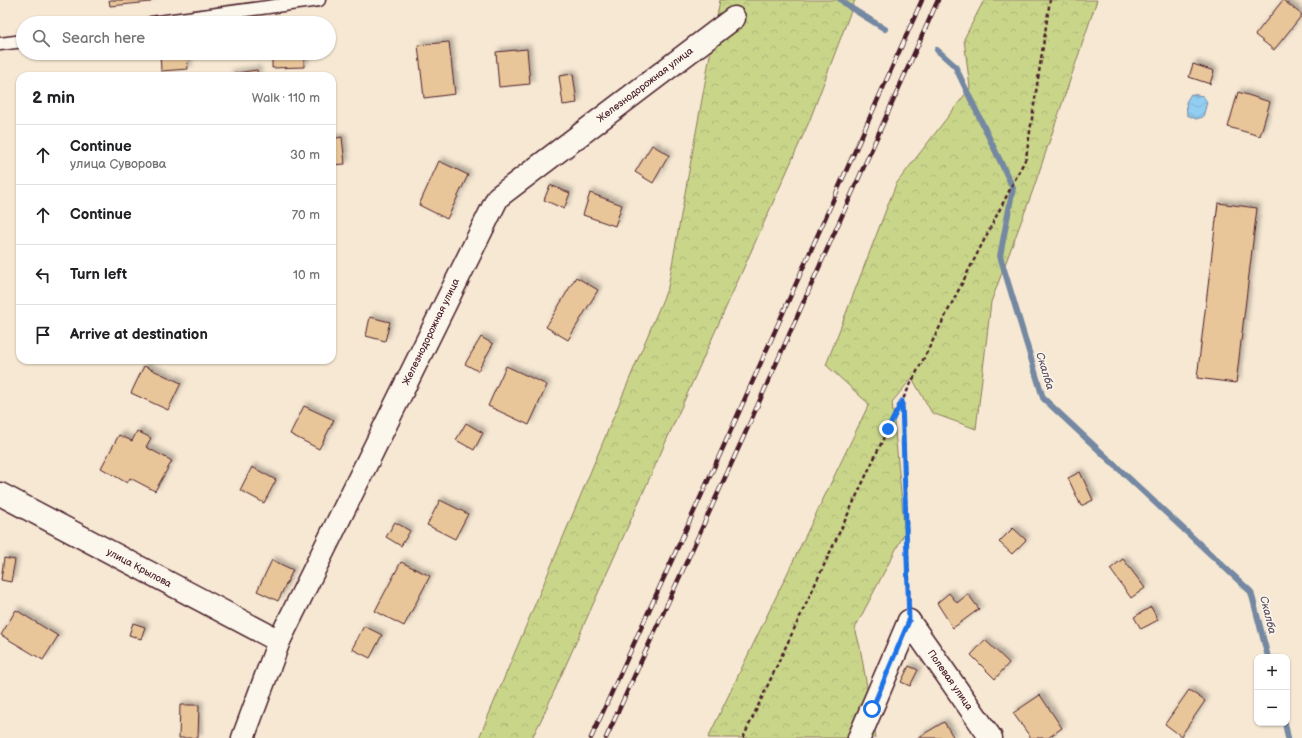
<!DOCTYPE html>
<html lang="en">
<head>
<meta charset="utf-8">
<style>
	body { margin:0; font-family:"Balsamiq Sans",sans-serif; background:#f2f2f2; color:#202124 }
	.controls { position:absolute; right:12px; bottom:12px; display:grid; overflow:hidden; border-radius:8px; box-shadow:0 1px 3px #0004 }
	.controls button { width:36px; height:36px; display:grid; place-items:center; padding:0; border:0; border-bottom:1px solid #e0e0e0; background:#fff; color:#202124; font:20px sans-serif }
	.stop { position:absolute; width:12px; height:12px; margin:-9px; border:3px solid #1a73e8; border-radius:50%; background:#fff }
	.stop.end { background:#1a73e8; border-color:#fff; box-shadow:0 1px 4px #0008 }
	.list { margin:0; padding:0; list-style:none }
	h2 { display:flex; justify-content:space-between; align-items:center; height:52px; margin:0; padding:0 16px; font-size:17px }
	h2 small { font-size:13px; font-weight:400; color:#757577 }
	.list li { display:grid; grid-template-columns:26px 1fr auto; gap:12px; align-items:center; box-sizing:border-box; height:60px; padding:0 16px; border-top:1px solid #e0e0e0 }
	.list b { display:block; font-size:15px; white-space:nowrap }
	.list p { margin:0; font-size:13px; white-space:nowrap; color:#757577 }
	.list em { font-size:13px; font-style:normal; color:#757577 }
	.icon { flex:none; width:22px; height:22px; fill:none; stroke:currentColor; stroke-width:2; stroke-linecap:round; stroke-linejoin:round }
	.map { position:relative; flex:none; width:1302px; height:738px; overflow:hidden }
	.search { position:absolute; background:#fff; box-shadow:0 1px 3px #0004; left:16px; top:16px; width:320px; height:44px; display:flex; align-items:center; gap:10px; box-sizing:border-box; padding:0 14px; border-radius:22px; color:#757577; font-size:15px }
	.panel { position:absolute; background:#fff; box-shadow:0 1px 3px #0004; left:16px; top:72px; width:320px; height:292px; border-radius:12px }
	.map>svg:first-child { display:block }
	.forest { fill:url(#forest-crowns); stroke:#8a7a5a }
	.water { fill:url(#water-waves); stroke:#7588a2 }
	.lines { fill:none; stroke-linecap:round; stroke-linejoin:round }
	.stream { stroke:#7588a2; stroke-width:6 }
	.building { fill:#e9c59a; stroke:#4a1f2b; filter:url(#shadow) }
	.service-casing { stroke:#4a1f2b; stroke-width:15 }
	.minor-casing { stroke:#4a1f2b; stroke-width:25 }
	.path { stroke:#4a1f2b; stroke-width:2.5; stroke-dasharray:4 3; stroke-linecap:butt }
	.service { stroke:#fbf7ec; stroke-width:12 }
	.minor { stroke:#fbf7ec; stroke-width:22 }
	.rail-casing { stroke:#4a1f2b; stroke-width:4.5 }
	.rail { stroke:#fbf7ec; stroke-width:3; stroke-dasharray:9; stroke-linecap:butt }
	.route { stroke:#1a73e8; stroke-width:5 }
	.labels { text-anchor:middle; dominant-baseline:central; stroke-width:3; stroke-linejoin:round; paint-order:stroke }
	.street-label { font-size:10px; fill:#4a1f2b; stroke:#fbf7ec }
	.water-label { font-size:11px; font-style:italic; fill:#5f5467; stroke:#fbf7ec }
</style>
</head>
<body>
<div class="map">
<svg width="1302" height="738" viewBox="0 0 1302 738">
	<defs>
		<pattern id="forest-crowns" width="20" height="18" patternUnits="userSpaceOnUse"><rect width="20" height="18" fill="#c9d68a"/><path d="M2 6a3 3 0 1 1 6 0M12 15a3 3 0 1 1 6 0" fill="none" stroke="#aeb777"/></pattern>
		<pattern id="water-waves" width="16" height="10" patternUnits="userSpaceOnUse"><rect width="16" height="10" fill="#91cef2"/><path d="M0 5q4-4 8 0t8 0" fill="none" stroke="#7fb0d0"/></pattern>
		<filter id="shadow"><feDropShadow dx="3.5" dy="-3.5" stdDeviation="2" flood-color="#0004"/></filter>
	</defs>
	<rect width="100%" height="100%" fill="#f6e8d3"/>
	<filter id="ink" filterUnits="userSpaceOnUse"><feTurbulence type="fractalNoise" baseFrequency=".025" numOctaves="2"/><feDisplacementMap in="SourceGraphic" scale="8" xChannelSelector="R" yChannelSelector="G"/><feConvolveMatrix kernelMatrix="1 2 1 2 8 2 1 2 1" color-interpolation-filters="sRGB"/></filter>
	<g filter="url(#ink)">
		<!-- forest -->
		<g class="forest">
			<polygon points="720,0 855,0 809,122 543,716 532,738 479,738 668,287"/>
			<polygon points="984,0 1097,0 1033,190 991,302 976,429 932,413 912,378 892,402 905,532 855,628 860,647 876,738 708,738 869,404 826,365 896,184 970,88 964,39"/>
		</g>
		<!-- water -->
		<polygon class="water" points="1191,94 1203,96 1207,102 1203,117 1196,119 1187,115 1186,102"/>
		<g class="lines">
			<!-- stream -->
			<g class="stream">
				<polyline points="841,0 851,8 885,29"/>
				<polyline points="937,50 955,66 1013,188 1000,256 1043,398 1251,592 1268,657"/>
				<polyline points="1285,723 1288,738"/>
			</g>
		</g>
		<!-- building -->
		<g class="building">
			<polygon points="109,0 150,0 151,2 110,6"/>
			<polygon points="1283,0 1302,15 1274,50 1255,35"/>
			<polygon points="449,42 455,94 424,98 418,45"/>
			<polygon points="527,49 530,84 499,87 496,52"/>
			<polygon points="160,53 187,53 188,69 161,71"/>
			<polygon points="272,53 304,53 304,67 272,68"/>
			<polygon points="1193,64 1214,71 1210,84 1189,77"/>
			<polygon points="257,70 258,76 229,76 229,74"/>
			<polygon points="573,74 577,103 563,105 559,76"/>
			<polygon points="1238,92 1270,102 1260,136 1228,127"/>
			<polygon points="342,137 345,164 332,165 332,139"/>
			<polygon points="652,145 669,155 653,183 635,172"/>
			<polygon points="439,161 468,175 447,219 419,205"/>
			<polygon points="550,185 570,193 564,209 544,200"/>
			<polygon points="590,193 622,205 615,226 583,215"/>
			<polygon points="1218,203 1257,208 1236,383 1197,378"/>
			<polygon points="576,277 598,290 568,340 546,327"/>
			<polygon points="370,317 390,322 385,341 366,336"/>
			<polygon points="481,337 493,344 478,371 465,364"/>
			<polygon points="144,366 181,383 168,410 131,393"/>
			<polygon points="506,366 547,385 529,425 488,406"/>
			<polygon points="304,406 334,420 319,449 290,434"/>
			<polygon points="466,423 483,433 474,450 456,440"/>
			<polygon points="137,431 151,438 146,447 172,461 155,491 130,478 127,483 101,468 119,435 132,441"/>
			<polygon points="252,467 276,480 264,503 240,490"/>
			<polygon points="1080,472 1093,500 1081,506 1068,478"/>
			<polygon points="440,500 468,514 455,539 427,525"/>
			<polygon points="395,522 410,531 401,546 386,537"/>
			<polygon points="1013,528 1026,540 1012,554 999,542"/>
			<polygon points="4,558 15,560 11,582 1,580"/>
			<polygon points="1123,559 1145,588 1131,598 1110,569"/>
			<polygon points="272,560 293,570 278,601 257,591"/>
			<polygon points="401,562 430,576 404,626 375,611"/>
			<polygon points="949,593 957,603 968,594 979,609 953,628 937,603"/>
			<polygon points="1151,607 1158,620 1141,629 1134,617"/>
			<polygon points="16,610 58,636 43,660 1,635"/>
			<polygon points="133,623 145,627 141,639 129,635"/>
			<polygon points="364,626 382,635 370,658 352,649"/>
			<polygon points="985,640 1009,663 995,679 971,655"/>
			<polygon points="909,666 918,670 910,686 901,682"/>
			<polygon points="1189,690 1205,701 1181,736 1165,724"/>
			<polygon points="1040,695 1062,728 1048,738 1031,738 1013,713"/>
			<polygon points="180,705 199,705 198,738 179,738"/>
			<polygon points="944,722 954,738 917,738"/>
		</g>
		<g class="lines">
			<!-- service casing -->
			<g class="service-casing">
				<g id="service">
					<polyline points="151,23 319,0"/>
					<polyline points="0,44 23,41"/>
				</g>
			</g>
			<!-- minor casing -->
			<g class="minor-casing">
				<g id="minor">
					<polyline points="0,494 279,641"/>
					<polyline points="909,621 991,738"/>
					<polyline points="243,738 279,641 498,197 734,18"/>
					<polyline points="859,738 909,621"/>
				</g>
			</g>
			<!-- path -->
			<g class="path">
				<polyline points="909,601 902,401 1026,158 1050,0"/>
				<polyline points="743,738 901,401"/>
			</g>
			<!-- service -->
			<use href="#service" class="service"/>
			<!-- minor -->
			<use href="#minor" class="minor"/>
			<!-- rail casing -->
			<g class="rail-casing">
				<g id="rail">
					<polyline points="591,738 731,430 922,0"/>
					<polyline points="606,738 744,436 938,0"/>
				</g>
			</g>
			<!-- rail -->
			<use href="#rail" class="rail"/>
		</g>
	</g>
	<g class="lines" filter="url(#ink)">
		<!-- route -->
		<polyline class="route" points="872,709 909,621 902,401 888,429"/>
	</g>
	<g class="labels">
		<!-- street labels -->
		<g class="street-label">
			<text transform="translate(645 85) rotate(-37)">Железнодорожная улица</text>
			<text transform="translate(431 332) rotate(-64)">Железнодорожная улица</text>
			<text transform="translate(139 568) rotate(28)">улица Крылова</text>
			<text transform="translate(950 680) rotate(55)">Полевая улица</text>
		</g>
		<!-- water labels -->
		<g class="water-label">
			<text transform="translate(1045 371) rotate(73)">Скалба</text>
			<text transform="translate(1268 615) rotate(76)">Скалба</text>
		</g>
	</g>
</svg>
<div class="controls">
<button>+</button>
<button>−</button>
</div>
<div class="stop" style="left:872px;top:709px"></div>
<div class="stop end" style="left:888px;top:429px"></div>
<div class="search"><svg class="icon" aria-label="search" viewBox="0 0 24 24"><circle cx="10" cy="10" r="6"/><path d="M15 15l6 6"/></svg>Search here</div>
<section class="panel">
<h2>2 min<small>Walk · 110 m</small></h2>
<ul class="list">
<li><svg class="icon" aria-label="ahead" viewBox="0 0 24 24"><path d="M12 20V5M6 11l6-6 6 6"/></svg><div><b>Continue</b><p>улица Суворова</p></div><em>30 m</em></li>
<li><svg class="icon" aria-label="ahead" viewBox="0 0 24 24"><path d="M12 20V5M6 11l6-6 6 6"/></svg><div><b>Continue</b></div><em>70 m</em></li>
<li><svg class="icon" aria-label="left" viewBox="0 0 24 24"><path d="M17 20v-9H6M10 6l-5 5 5 5"/></svg><div><b>Turn left</b></div><em>10 m</em></li>
<li><svg class="icon" aria-label="arrive" viewBox="0 0 24 24"><path d="M6 21V4h12l-3 4 3 4H6"/></svg><div><b>Arrive at destination</b></div></li>
</ul>
</section>
</div>
</body>
</html>
